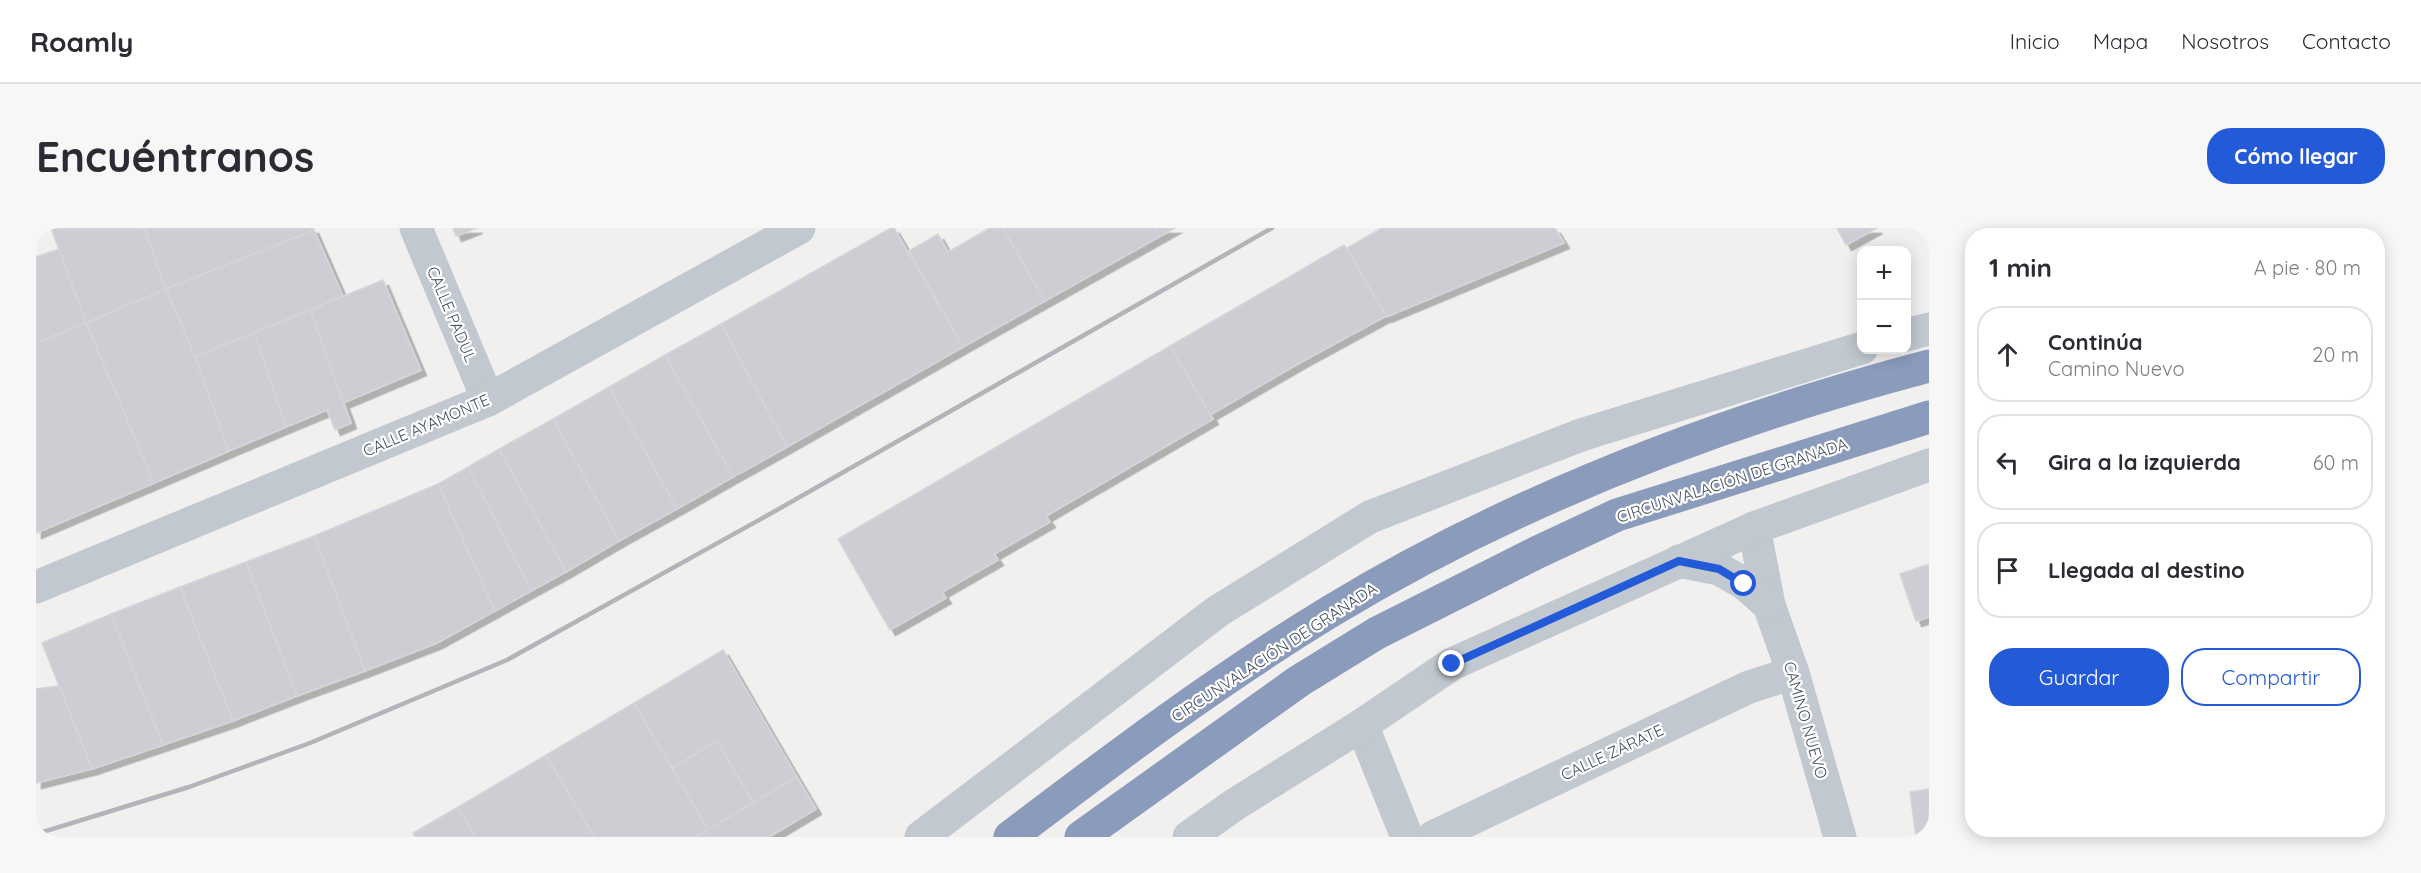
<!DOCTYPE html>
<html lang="es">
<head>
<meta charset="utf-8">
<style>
	body { margin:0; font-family:Quicksand,sans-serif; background:#f7f7f7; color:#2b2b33 }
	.controls { position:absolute; right:18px; top:18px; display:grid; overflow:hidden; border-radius:12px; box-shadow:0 3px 15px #0003 }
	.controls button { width:54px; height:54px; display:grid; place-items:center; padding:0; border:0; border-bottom:2px solid #e1e1e2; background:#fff; color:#2b2b33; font:30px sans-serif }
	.stop { position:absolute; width:18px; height:18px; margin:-14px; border:4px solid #235ad8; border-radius:50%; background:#fff }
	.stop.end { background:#235ad8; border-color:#fff; box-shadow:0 2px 6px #0008 }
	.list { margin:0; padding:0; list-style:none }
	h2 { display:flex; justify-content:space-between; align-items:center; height:78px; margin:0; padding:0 24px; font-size:26px }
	h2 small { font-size:20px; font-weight:400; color:#7c7c81 }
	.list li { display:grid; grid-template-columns:39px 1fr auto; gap:18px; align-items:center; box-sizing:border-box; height:96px; margin:0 12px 12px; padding:0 12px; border:2px solid #e1e1e2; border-radius:24px }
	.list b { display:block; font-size:22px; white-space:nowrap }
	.list p { margin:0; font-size:20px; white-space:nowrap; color:#7c7c81 }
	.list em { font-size:20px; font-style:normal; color:#7c7c81 }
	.actions { display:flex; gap:12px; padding:18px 24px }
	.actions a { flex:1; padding:14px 0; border:2px solid #235ad8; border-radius:24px; text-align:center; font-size:21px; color:#235ad8 }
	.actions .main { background:#235ad8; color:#fff }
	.icon { flex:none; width:33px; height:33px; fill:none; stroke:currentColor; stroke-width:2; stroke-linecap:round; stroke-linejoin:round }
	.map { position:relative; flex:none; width:1893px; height:609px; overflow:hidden; border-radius:24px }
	header { display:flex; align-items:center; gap:36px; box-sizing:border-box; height:84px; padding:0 30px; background:#fff; border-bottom:2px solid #e1e1e2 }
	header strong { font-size:28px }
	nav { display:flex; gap:33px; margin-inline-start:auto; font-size:21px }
	.intro { display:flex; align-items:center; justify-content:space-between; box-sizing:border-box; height:144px; padding:0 36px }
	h1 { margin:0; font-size:42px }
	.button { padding:15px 27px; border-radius:24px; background:#235ad8; color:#fff; font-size:21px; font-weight:700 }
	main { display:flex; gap:36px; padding:0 36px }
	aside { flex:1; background:#fff; border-radius:24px; box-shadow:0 3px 15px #0003 }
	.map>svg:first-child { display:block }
	.building { fill:#ccced4; stroke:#d4d5da; stroke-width:1.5; filter:url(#shadow) }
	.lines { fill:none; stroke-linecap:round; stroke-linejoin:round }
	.minor { stroke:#c1c8d0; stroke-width:33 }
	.highway { stroke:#8a9bbb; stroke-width:33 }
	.rail { stroke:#b2b4b9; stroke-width:4.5 }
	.route { stroke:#235ad8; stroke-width:8 }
	.labels { text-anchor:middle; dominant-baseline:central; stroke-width:4.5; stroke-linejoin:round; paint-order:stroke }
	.street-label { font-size:16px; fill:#48505c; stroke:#fff }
</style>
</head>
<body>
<header>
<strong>Roamly</strong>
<nav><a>Inicio</a><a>Mapa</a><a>Nosotros</a><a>Contacto</a></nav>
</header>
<div class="intro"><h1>Encuéntranos</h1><a class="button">Cómo llegar</a></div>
<main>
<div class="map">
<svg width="1893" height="609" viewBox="0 0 1893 609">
	<defs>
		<filter id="shadow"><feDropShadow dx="5.5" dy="5.5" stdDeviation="0" flood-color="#0004"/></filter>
	</defs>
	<rect width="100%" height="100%" fill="#f2f0ef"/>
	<!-- building -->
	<g class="building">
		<polygon points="15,0 108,0 130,61 50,95"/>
		<polygon points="108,0 277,0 278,2 130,61"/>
		<polygon points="417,0 441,0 420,8"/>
		<polygon points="855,0 858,0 927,119 751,219 685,96"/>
		<polygon points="954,0 967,0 1009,73 927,119 873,23 902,6 912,24"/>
		<polygon points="967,0 1119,0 1123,9 1009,73"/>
		<polygon points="1119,0 1139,0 1123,9"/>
		<polygon points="1346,0 1519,0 1528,15 1350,89 1311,20"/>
		<polygon points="1801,0 1841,0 1810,17"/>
		<polygon points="278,2 307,68 159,129 130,61"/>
		<polygon points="1308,17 1350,88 1267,133 1174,187 1134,118"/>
		<polygon points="23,21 50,95 0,115 0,29"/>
		<polygon points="347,52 385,142 307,175 274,82"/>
		<polygon points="130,61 159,129 193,223 118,255 50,95"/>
		<polygon points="274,82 315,195 299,202 291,182 250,199 218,105"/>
		<polygon points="50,95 118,255 0,305 0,115"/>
		<polygon points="685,96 751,219 697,249 629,127"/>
		<polygon points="218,105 250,199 193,223 159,129"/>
		<polygon points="1134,118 1177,191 1010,288 1014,294 958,326 962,332 906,364 910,370 854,402 802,311"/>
		<polygon points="629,127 697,249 641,281 573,159"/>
		<polygon points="573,159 641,281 583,313 517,191"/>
		<polygon points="517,191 583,313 530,344 463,221"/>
		<polygon points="463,221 530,344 495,363 432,239"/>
		<polygon points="432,239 495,363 459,383 402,256"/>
		<polygon points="402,256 459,383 401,415 329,443 278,308"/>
		<polygon points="278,308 329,443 261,468 210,334"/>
		<polygon points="210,334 261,468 197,493 144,359"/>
		<polygon points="1893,336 1893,389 1880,393 1864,346"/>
		<polygon points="144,359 197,493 127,517 75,386"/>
		<polygon points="75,386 127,517 56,541 6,415"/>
		<polygon points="687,422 761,549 717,575 681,513 636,540 598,475"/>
		<polygon points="23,458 56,541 0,555 0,461"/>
		<polygon points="598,475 672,602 660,609 558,609 510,527"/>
		<polygon points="681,513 717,575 672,602 636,540"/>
		<polygon points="510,527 558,609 439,609 422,579"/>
		<polygon points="761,549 780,581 733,609 660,609"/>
		<polygon points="1893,561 1893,609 1880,609 1874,564"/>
		<polygon points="422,579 439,609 379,609 377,605"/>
	</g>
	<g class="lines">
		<!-- minor -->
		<g class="minor">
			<polyline points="380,0 452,172"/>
			<polyline points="1870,107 1893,101"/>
			<polyline points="1718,300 1733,377 1757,445 1804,609"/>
			<polyline points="1643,333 1683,341 1709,356 1733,377"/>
			<polyline points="0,359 452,172 763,0"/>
			<polyline points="1326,497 1371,609"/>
			<polyline points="885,609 1182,383 1334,289 1545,207 1826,120"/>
			<polyline points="1153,609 1198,577 1326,497 1416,436 1718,300 1893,237"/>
			<polyline points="1397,609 1713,459 1757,445"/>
		</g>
		<!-- highway -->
		<g class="highway">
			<path d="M974 609C1078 530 1183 451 1295 383 1480 271 1685 193 1893 138"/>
			<polyline points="1045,609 1263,453 1341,405 1502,324 1581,287 1893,189"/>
		</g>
		<!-- rail -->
		<polyline class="rail" points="0,606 153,559 274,515 471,432 741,282 1236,0"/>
	</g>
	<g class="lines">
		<!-- route -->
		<polyline class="route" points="1416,436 1643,333 1683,341 1708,356"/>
	</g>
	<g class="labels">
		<!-- street labels -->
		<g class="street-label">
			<text transform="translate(416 86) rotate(67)">CALLE PADUL</text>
			<text transform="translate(390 197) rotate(-23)">CALLE AYAMONTE</text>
			<text transform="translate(1696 252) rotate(-18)">CIRCUNVALACIÓN DE GRANADA</text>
			<text transform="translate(1238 424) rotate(-33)">CIRCUNVALACIÓN DE GRANADA</text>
			<text transform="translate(1770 492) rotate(74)">CAMINO NUEVO</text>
			<text transform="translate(1576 524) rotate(-25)">CALLE ZÁRATE</text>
		</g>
	</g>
</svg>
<div class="controls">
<button>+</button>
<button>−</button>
</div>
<div class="stop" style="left:1708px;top:356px"></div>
<div class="stop end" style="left:1416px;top:436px"></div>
</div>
<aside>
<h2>1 min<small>A pie · 80 m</small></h2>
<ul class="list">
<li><svg class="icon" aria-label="ahead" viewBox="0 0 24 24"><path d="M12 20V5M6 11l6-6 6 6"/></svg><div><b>Continúa</b><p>Camino Nuevo</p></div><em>20 m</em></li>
<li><svg class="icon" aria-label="left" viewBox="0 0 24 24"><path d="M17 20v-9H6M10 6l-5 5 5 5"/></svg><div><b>Gira a la izquierda</b></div><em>60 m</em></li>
<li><svg class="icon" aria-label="arrive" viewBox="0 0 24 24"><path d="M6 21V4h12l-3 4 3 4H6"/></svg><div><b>Llegada al destino</b></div></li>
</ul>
<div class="actions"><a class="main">Guardar</a><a>Compartir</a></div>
</aside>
</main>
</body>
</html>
